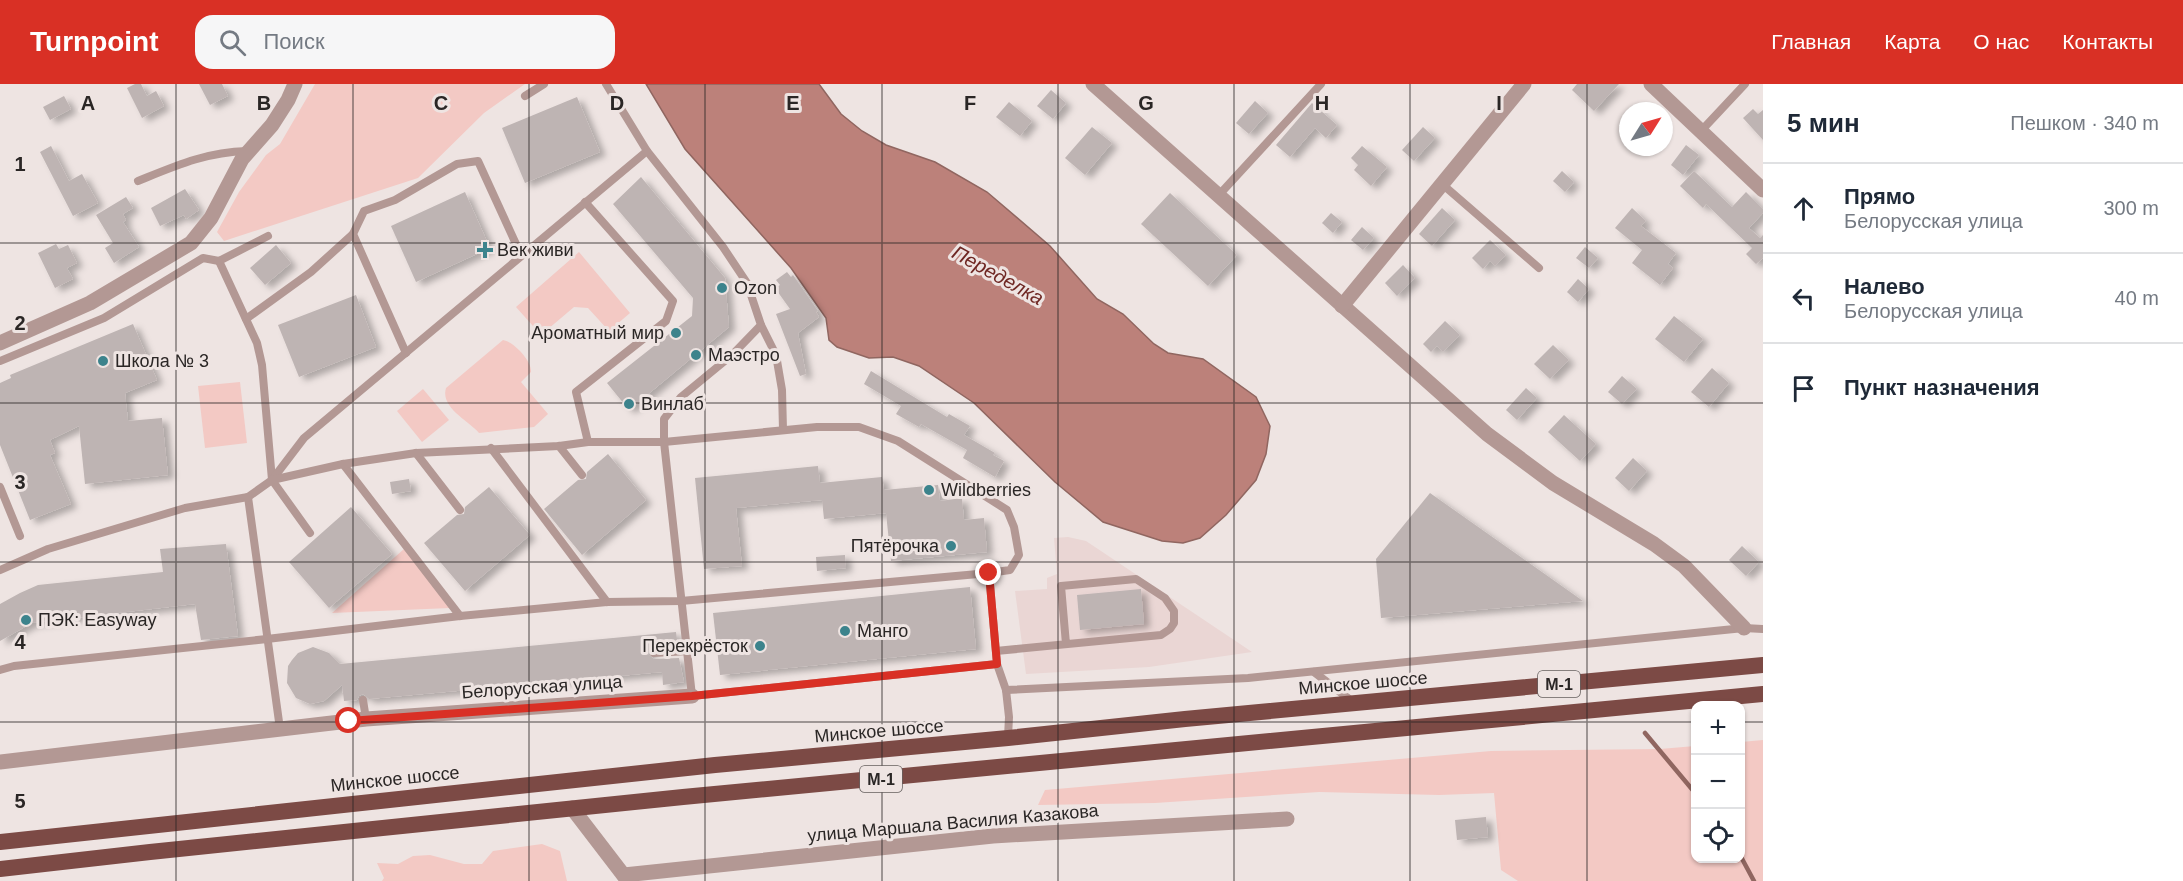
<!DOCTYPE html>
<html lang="ru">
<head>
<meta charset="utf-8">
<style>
	body { margin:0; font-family:Helvetica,sans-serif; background:#f6f6f7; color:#1f2937 }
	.controls { position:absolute; right:18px; bottom:18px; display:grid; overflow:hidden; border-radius:12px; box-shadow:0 2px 4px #0004 }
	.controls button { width:54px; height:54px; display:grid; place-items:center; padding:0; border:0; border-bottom:2px solid #e0e1e3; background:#fff; color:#1f2937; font:30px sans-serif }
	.compass { position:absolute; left:1619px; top:18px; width:54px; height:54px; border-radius:50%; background:#fff; box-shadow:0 2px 4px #0004; rotate:53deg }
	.stop { position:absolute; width:18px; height:18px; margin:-14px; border:4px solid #d93025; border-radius:50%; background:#fff }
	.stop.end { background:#d93025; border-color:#fff; box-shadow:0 2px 6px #0008 }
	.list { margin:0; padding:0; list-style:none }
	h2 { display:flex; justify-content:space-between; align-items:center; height:78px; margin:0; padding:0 24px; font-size:26px }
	h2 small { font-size:20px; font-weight:400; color:#747a83 }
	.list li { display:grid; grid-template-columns:39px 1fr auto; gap:18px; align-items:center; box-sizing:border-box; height:90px; padding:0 24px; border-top:2px solid #e0e1e3 }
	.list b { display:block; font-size:22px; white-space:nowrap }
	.list p { margin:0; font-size:20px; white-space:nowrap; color:#747a83 }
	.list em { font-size:20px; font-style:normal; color:#747a83 }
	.icon { flex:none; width:33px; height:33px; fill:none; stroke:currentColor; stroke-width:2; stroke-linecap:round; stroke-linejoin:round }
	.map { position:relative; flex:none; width:1763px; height:797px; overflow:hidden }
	header { display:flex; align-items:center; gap:36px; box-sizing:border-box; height:84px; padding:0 30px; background:#d93025; color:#fff }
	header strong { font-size:28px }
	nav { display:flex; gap:33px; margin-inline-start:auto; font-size:21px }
	.search { width:420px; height:54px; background:#f6f6f7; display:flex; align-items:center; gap:15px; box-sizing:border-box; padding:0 21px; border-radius:18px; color:#747a83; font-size:22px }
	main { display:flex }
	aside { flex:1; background:#fff }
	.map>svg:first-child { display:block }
	.built { fill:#ead6d4 }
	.green { fill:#f3c9c4 }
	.water { fill:#bc817a; stroke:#906660; stroke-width:1.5 }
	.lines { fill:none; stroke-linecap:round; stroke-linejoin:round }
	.stream { stroke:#906660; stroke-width:4.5 }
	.building { fill:#beb4b3; filter:url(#shadow) }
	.service { stroke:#b39894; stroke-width:8 }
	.minor { stroke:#b39894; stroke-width:15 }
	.trunk { stroke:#7c4a45; stroke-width:16 }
	.route { stroke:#d93025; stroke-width:8 }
	.grid { fill:none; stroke:#2a2625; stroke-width:1.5; stroke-opacity:0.55 }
	.poi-dot { fill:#3c838c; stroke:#eee4e2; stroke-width:2 }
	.labels { text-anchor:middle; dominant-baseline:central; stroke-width:6; stroke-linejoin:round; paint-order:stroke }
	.shield { fill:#eee4e2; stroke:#655f5e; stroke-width:1.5 }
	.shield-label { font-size:16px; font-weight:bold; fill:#2a2625 }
	.poi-label { font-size:18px; fill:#2a2625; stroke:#eee4e2; text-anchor:start }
	.street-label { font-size:18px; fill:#2a2625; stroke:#eee4e2 }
	.water-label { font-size:20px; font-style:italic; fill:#6f2723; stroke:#eee4e2 }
	.grid-label { font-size:20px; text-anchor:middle; font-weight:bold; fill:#2a2625; stroke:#eee4e2; stroke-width:6; stroke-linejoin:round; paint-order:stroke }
</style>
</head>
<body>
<header>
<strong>Turnpoint</strong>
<div class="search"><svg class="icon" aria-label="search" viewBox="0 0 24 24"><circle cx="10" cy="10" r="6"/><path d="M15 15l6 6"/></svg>Поиск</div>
<nav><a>Главная</a><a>Карта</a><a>О нас</a><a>Контакты</a></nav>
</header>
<main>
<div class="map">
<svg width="1763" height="797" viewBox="0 0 1763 797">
	<defs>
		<filter id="shadow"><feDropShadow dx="6" dy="4" stdDeviation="3" flood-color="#0004"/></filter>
	</defs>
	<rect width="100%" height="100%" fill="#eee4e2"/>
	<!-- built -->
	<polygon class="built" points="1068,453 1086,457 1252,568 1149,583 1026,590 1015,507 1047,505 1047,494 1057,490 1054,454"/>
	<!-- green -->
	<g class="green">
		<polygon points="315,0 525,0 484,29 418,94 224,157 217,148 239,108 266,71 280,60"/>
		<polygon points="579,168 630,229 609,247 588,224 574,223 541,251 516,223"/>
		<path d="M503 256C514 258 532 277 531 288L521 298 548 330 534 343 479 349C469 337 440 324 446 304Z"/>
		<polygon points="240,298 247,359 205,364 198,302"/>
		<polygon points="423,305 449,336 422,358 397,327"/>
		<polygon points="404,465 450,524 332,529"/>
		<polygon points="1763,656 1763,797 1518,797 1501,786 1494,709 1439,711 1319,708 1155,719 1038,721 1045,706 1491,667 1660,665 1695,662 1696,774 1740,774 1741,658"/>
		<polygon points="542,760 560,767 567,797 382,797 384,794 377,779 398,780 413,772 430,771 464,780 482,780 493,767"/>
	</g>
	<!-- water -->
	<polygon class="water" points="646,0 819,0 841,30 862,47 886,61 935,78 987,108 1050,162 1097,215 1123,230 1154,260 1168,269 1203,275 1256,313 1270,342 1266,370 1256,396 1226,431 1200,454 1183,459 1162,457 1103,438 1055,398 974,319 919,282 893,273 869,274 837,263 829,256 826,234 791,184 685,65"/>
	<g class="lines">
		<!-- stream -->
		<g class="stream">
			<polyline points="1645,649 1696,710"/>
			<polyline points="1740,771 1754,797"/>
		</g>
	</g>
	<!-- building -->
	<g class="building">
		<polygon points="135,0 141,0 147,12 156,7 164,22 142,34 127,4"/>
		<polygon points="199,0 222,0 228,12 210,21"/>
		<polygon points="1577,0 1619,0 1594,27 1572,6"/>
		<polygon points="1051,6 1066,19 1053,35 1037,22"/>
		<polygon points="64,12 71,25 50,36 43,23"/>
		<polygon points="577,13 600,68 525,99 502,44"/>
		<polygon points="1255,17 1268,29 1249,50 1236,39"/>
		<polygon points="1009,18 1032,37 1020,52 996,33"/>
		<polygon points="1312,19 1337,41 1326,54 1315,44 1290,73 1276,61"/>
		<polygon points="1753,25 1758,30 1763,26 1763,56 1743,34"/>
		<polygon points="1092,43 1112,59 1085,91 1065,74"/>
		<polygon points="1423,43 1435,54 1414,77 1402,66"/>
		<polygon points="1686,61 1699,71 1683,91 1671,81"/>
		<polygon points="51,62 69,97 82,90 98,119 73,132 40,68"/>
		<polygon points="1362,62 1387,83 1371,102 1354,86 1358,81 1351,74"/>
		<polygon points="1562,87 1574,98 1565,108 1553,97"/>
		<polygon points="1694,87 1732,123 1746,108 1763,125 1763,129 1749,144 1760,154 1763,151 1763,174 1756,180 1746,170 1752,164 1706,120 1703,124 1680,102"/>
		<polygon points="641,93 725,194 729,243 629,326 607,299 692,232 693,214 613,120"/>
		<polygon points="185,105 199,126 186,135 184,131 160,142 151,124"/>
		<polygon points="465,108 490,164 416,198 391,142"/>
		<polygon points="1170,109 1237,171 1208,202 1141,140"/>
		<polygon points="126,113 133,124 123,130 126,136 123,138 139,163 114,179 105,164 113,159 96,131"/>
		<polygon points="1442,124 1455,136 1432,162 1419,150"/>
		<polygon points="1632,124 1646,137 1641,142 1676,169 1668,180 1673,184 1660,201 1632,179 1642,166 1615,144"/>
		<polygon points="1331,129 1342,138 1333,149 1322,139"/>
		<polygon points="1362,143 1374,154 1363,166 1351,156"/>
		<polygon points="1490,156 1506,171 1495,182 1490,177 1483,185 1472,174"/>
		<polygon points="56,160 59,165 68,161 77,179 67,184 73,195 55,204 38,169"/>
		<polygon points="276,161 291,179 265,201 250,184"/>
		<polygon points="1585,163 1598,174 1589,184 1576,174"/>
		<polygon points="1403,181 1415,194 1397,212 1385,199"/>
		<polygon points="787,188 791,193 793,191 818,227 816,228 819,233 798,249 806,290 800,292 776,230 790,225 775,204 780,201 776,196"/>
		<polygon points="1578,195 1589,205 1578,218 1567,208"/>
		<polygon points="356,211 376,263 299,293 278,241"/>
		<polygon points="1674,232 1703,255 1684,278 1655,255"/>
		<polygon points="1445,237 1460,251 1443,268 1437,262 1431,268 1423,260"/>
		<polygon points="133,240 157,296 125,309 128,337 162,334 168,391 85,400 79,342 50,356 55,369 50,371 71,420 30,436 0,361 0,299 11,294 10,291"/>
		<polygon points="1553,261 1569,276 1550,295 1534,280"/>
		<polygon points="1712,284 1729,299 1709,323 1691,308"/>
		<polygon points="871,287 947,333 949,330 970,342 964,351 995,369 993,371 1004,377 995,393 963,374 967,366 921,340 919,343 896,330 901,322 864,300"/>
		<polygon points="1622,292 1637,305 1622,320 1608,308"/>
		<polygon points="1526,304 1537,314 1517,336 1506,326"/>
		<polygon points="1564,331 1596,360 1580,377 1548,348"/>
		<polygon points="608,370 646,416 582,471 544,425 578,396 586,395 587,388"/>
		<polygon points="1633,374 1647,387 1629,407 1615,394"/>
		<polygon points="818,382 820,399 882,393 884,406 938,401 940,417 962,414 964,436 984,434 987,468 891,477 886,429 824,435 822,416 736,424 742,482 704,485 695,394"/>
		<polygon points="409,395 411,407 392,410 390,398"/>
		<polygon points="489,403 530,451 465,507 424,459 457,431 464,430 465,423"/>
		<polygon points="1430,409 1583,517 1381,534 1376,475"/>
		<polygon points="351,423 392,470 329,524 289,478"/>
		<polygon points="226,460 238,552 201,556 195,520 32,539 0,557 0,520 20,509 38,501 163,488 160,465"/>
		<polygon points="1742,462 1759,478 1746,492 1729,476"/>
		<polygon points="845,471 846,484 817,487 816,473"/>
		<polygon points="970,503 976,565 720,591 713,529"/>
		<polygon points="1141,505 1144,540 1080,546 1077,511"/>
		<polygon points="676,548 678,562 653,563 649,566 648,570 654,575 679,574 684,598 663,601 662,588 369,615 363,610 359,612 357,616 344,617 342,601 324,617 310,620 296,614 287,599 288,582 292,576 298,569 313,563 329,569 340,580"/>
		<polygon points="1486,733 1488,753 1457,756 1455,736"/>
	</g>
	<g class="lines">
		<!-- service -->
		<g class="service">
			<polyline points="525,12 544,0"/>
			<polyline points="1701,47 1745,0"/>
			<polyline points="647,67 723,163 747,199 761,241 732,271 681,313 664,335 664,358 692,612 997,580"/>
			<path d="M138 97C175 82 206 68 247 67"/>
			<polyline points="1442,100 1539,184"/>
			<polyline points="1218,112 1321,0"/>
			<polyline points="585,118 673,217 666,237 576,308 588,358"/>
			<polyline points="219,177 257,259 262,281 272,396 310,449"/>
			<polyline points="246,235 311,188 353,150"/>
			<polyline points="761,241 776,271 782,306 783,346"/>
			<polyline points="406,269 353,150 364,127 395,116 457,80 478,77 521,171"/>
			<polyline points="0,277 104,234 203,174 219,177 268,152"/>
			<polyline points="559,362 582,391"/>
			<polyline points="491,364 607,518"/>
			<polyline points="416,369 460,426"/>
			<polyline points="343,380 460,532"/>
			<polyline points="272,396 304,354 647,67 606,0"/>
			<polyline points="0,403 20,452"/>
			<polyline points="248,413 280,645"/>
			<polyline points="0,486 48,465 185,424 248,413 272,396 343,380 416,369 559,362 588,358 664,358 817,343 859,343 898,357 1007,426 1014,443 1019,471 1010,486 989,489 681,517 607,518 460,532 267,555 14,582 0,586"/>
			<polyline points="989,489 997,580 1006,606 1009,633 1008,653"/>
			<polyline points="996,567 1161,551 1170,545 1174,539 1174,527 1165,514 1136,495 1061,502 1066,560"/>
			<polyline points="654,569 688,567"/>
			<polyline points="1314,588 1353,618"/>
			<polyline points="1006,606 1248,594 1744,544 1763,545"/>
			<polyline points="363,616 366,635"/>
		</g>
		<!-- minor -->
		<g class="minor">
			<polyline points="1093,0 1487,350 1553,399 1654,460 1684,482 1744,544"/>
			<polyline points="1651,0 1763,106"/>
			<polyline points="1342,222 1524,0"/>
			<polyline points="0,259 90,219 191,159 211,134 242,75 272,41 288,16 295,0"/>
			<polyline points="0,678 366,635 692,612"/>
			<polyline points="572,724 628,797"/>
			<polyline points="624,791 993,752 1287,735"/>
		</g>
		<!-- trunk -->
		<g class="trunk">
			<polyline points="0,758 715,681 1008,654 1185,635 1763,581"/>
			<polyline points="0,785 150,768 683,713 1763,610"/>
		</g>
	</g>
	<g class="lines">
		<!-- route -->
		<polyline class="route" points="349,637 692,612 997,580 989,489"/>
	</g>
	<!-- grid -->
	<path class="grid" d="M176 0V797M353 0V797M529 0V797M705 0V797M882 0V797M1058 0V797M1234 0V797M1410 0V797M1587 0V797M0 159H1763M0 319H1763M0 478H1763M0 638H1696M1740 638H1763"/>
	<!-- markers -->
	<g class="poi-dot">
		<path d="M482 157h6v6h6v6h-6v6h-6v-6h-6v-6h6z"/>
		<circle cx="722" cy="204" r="6"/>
		<circle cx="676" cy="249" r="6"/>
		<circle cx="696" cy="271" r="6"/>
		<circle cx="103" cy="277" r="6"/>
		<circle cx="629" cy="320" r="6"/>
		<circle cx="929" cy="406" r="6"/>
		<circle cx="951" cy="462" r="6"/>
		<circle cx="26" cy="536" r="6"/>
		<circle cx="845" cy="547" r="6"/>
		<circle cx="760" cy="562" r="6"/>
	</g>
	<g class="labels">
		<!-- shield labels -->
		<g class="shield">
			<rect x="1538" y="587" width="42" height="26" rx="4.5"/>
			<rect x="860" y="682" width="42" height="26" rx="4.5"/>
		</g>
		<g class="shield-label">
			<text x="1559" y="600">М-1</text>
			<text x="881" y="695">М-1</text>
		</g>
		<!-- poi labels -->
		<g class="poi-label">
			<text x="497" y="166">Век живи</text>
			<text x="734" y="204">Ozon</text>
			<text x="664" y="249" text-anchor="end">Ароматный мир</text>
			<text x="708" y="271">Маэстро</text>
			<text x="115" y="277">Школа № 3</text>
			<text x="641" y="320">Винлаб</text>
			<text x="941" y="406">Wildberries</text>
			<text x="939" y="462" text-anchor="end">Пятёрочка</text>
			<text x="38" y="536">ПЭК: Easyway</text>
			<text x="857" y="547">Манго</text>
			<text x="748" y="562" text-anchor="end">Перекрёсток</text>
		</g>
		<!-- street labels -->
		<g class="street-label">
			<text transform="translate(1363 599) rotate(-5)">Минское шоссе</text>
			<text transform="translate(542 603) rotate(-4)">Белорусская улица</text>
			<text transform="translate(879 647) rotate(-5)">Минское шоссе</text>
			<text transform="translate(395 695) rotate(-6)">Минское шоссе</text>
			<text transform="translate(953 739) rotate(-5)">улица Маршала Василия Казакова</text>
		</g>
		<!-- water labels -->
		<g class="water-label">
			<text transform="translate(998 191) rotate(29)">Переделка</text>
		</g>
	</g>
	<g class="grid-label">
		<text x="88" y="26">A</text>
		<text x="264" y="26">B</text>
		<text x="441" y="26">C</text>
		<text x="617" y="26">D</text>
		<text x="793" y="26">E</text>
		<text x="970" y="26">F</text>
		<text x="1146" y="26">G</text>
		<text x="1322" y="26">H</text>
		<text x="1499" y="26">I</text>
		<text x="20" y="87">1</text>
		<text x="20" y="246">2</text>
		<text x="20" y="405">3</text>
		<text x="20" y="565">4</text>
		<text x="20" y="724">5</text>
	</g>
</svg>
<div class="controls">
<button>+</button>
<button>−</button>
<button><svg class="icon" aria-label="locate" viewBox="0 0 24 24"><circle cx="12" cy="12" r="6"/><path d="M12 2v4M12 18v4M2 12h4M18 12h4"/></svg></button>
</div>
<svg class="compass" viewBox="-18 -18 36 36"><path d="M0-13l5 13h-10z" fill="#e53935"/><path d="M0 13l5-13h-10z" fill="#747a83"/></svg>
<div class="stop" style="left:349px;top:637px"></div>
<div class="stop end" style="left:989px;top:489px"></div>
</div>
<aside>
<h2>5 мин<small>Пешком · 340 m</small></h2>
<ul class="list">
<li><svg class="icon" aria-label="ahead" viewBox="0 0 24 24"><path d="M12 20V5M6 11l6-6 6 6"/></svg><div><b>Прямо</b><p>Белорусская улица</p></div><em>300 m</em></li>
<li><svg class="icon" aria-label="left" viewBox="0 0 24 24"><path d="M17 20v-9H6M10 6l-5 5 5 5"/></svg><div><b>Налево</b><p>Белорусская улица</p></div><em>40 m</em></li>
<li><svg class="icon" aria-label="arrive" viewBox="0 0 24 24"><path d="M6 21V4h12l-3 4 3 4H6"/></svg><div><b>Пункт назначения</b></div></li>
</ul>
</aside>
</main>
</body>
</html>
